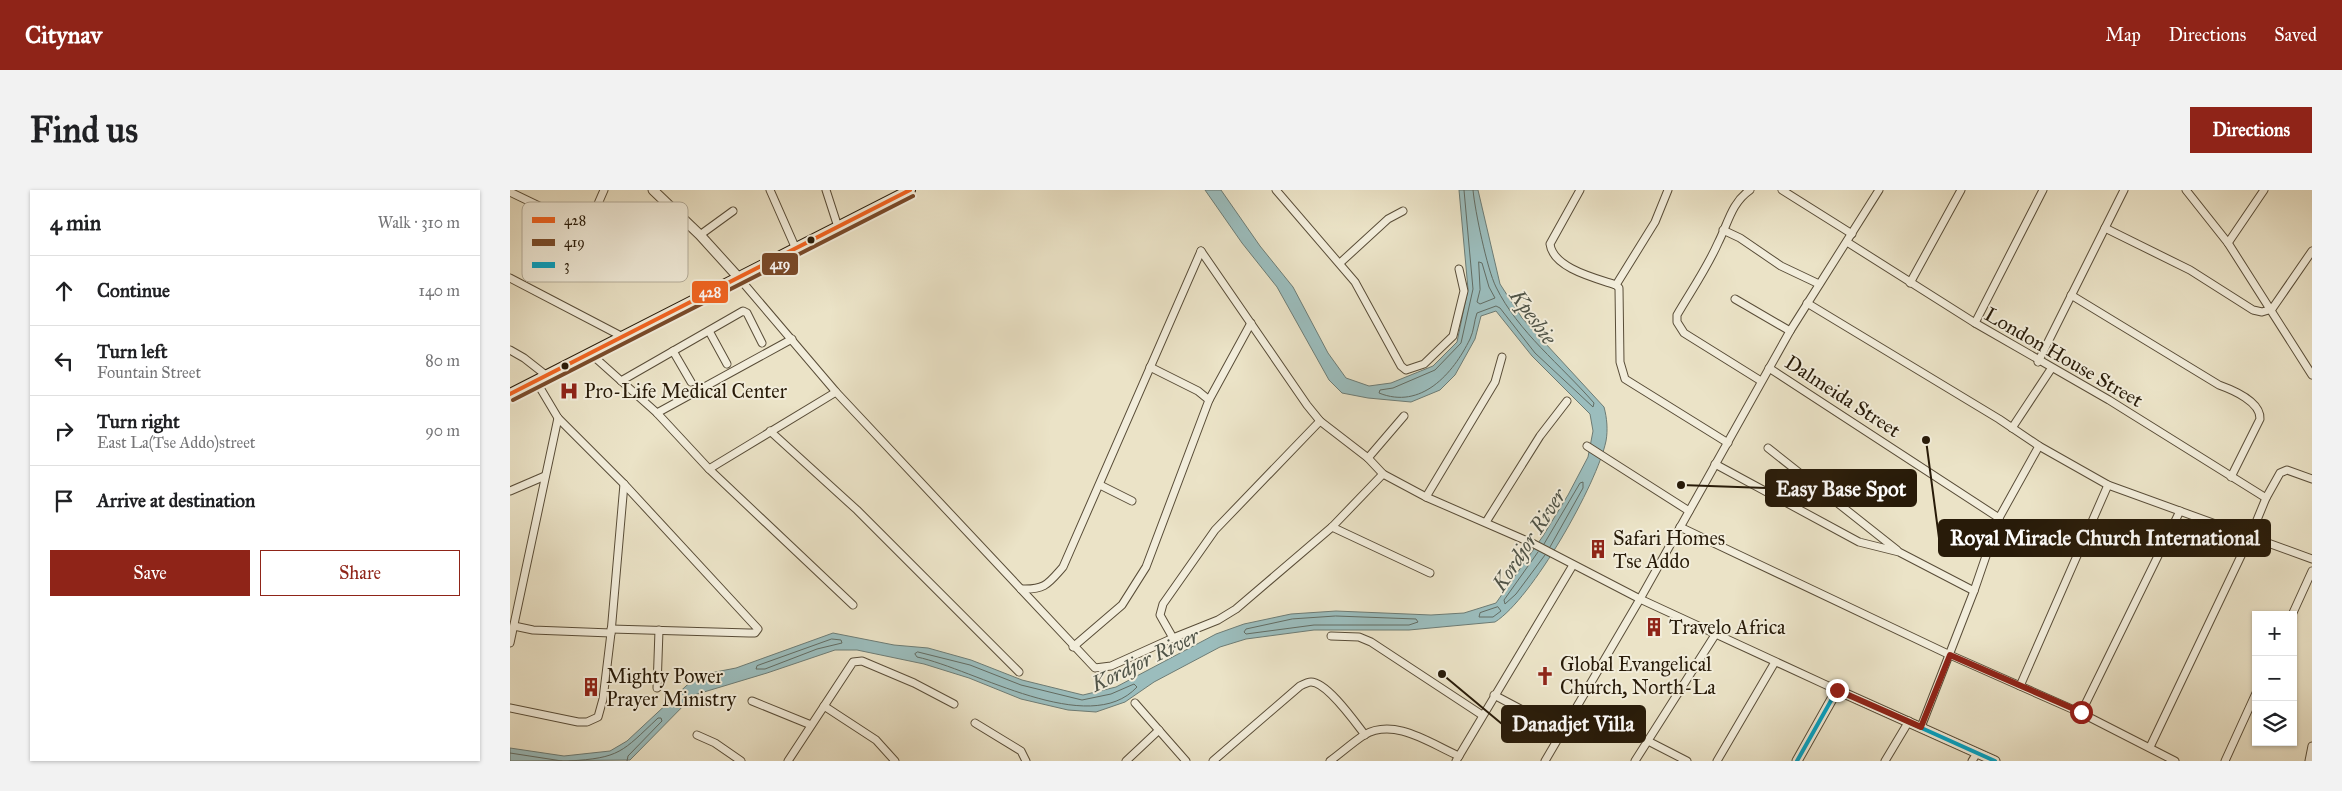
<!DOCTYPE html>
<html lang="en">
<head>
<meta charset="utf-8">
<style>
	body { margin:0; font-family:"IM FELL Great Primer",serif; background:#f2f2f2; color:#202124 }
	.controls { position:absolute; right:15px; bottom:15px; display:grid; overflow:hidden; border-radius:0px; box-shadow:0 1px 4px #0004 }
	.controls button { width:45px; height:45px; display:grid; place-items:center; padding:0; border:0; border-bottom:1px solid #e0e0e0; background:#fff; color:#202124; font:25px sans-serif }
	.stop { position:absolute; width:15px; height:15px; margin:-11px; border:4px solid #8f2418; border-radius:50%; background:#fff }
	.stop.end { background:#8f2418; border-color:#fff; box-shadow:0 1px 5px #0008 }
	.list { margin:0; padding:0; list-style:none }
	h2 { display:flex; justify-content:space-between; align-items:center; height:65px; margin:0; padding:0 20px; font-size:21px }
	h2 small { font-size:16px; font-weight:400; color:#757577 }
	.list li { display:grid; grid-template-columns:32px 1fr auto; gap:15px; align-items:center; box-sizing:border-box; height:70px; padding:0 20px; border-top:1px solid #e0e0e0 }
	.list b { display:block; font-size:19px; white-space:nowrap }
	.list p { margin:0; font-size:16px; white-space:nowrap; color:#757577 }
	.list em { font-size:16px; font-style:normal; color:#757577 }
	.actions { display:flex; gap:10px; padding:15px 20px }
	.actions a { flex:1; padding:11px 0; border:1px solid #8f2418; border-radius:0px; text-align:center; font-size:18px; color:#8f2418 }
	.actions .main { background:#8f2418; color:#fff }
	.icon { flex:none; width:28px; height:28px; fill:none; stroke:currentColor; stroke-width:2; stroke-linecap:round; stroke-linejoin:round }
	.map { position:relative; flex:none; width:1802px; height:571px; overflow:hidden; border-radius:0px }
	header { display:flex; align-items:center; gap:30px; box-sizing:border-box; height:70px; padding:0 25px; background:#8f2418; color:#fff }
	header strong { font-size:24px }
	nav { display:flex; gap:28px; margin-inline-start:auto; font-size:18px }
	.intro { display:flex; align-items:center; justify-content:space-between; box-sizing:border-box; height:120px; padding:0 30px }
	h1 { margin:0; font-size:35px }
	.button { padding:12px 22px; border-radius:0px; background:#8f2418; color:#fff; font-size:18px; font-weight:700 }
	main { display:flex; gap:30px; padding:0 30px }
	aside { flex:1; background:#fff; border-radius:0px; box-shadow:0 1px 4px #0004 }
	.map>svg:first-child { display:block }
	.water { fill:#9bbdbd; stroke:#6d7c75 }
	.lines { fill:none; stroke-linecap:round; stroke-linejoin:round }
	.shore { stroke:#626c63; stroke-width:1 }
	.minor-casing { stroke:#594d38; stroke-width:9 }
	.tertiary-casing { stroke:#594d38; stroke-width:11 }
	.secondary-casing { stroke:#281b09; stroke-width:12 }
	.minor { stroke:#f2eddb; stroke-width:7 }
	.tertiary { stroke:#f2eddb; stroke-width:9 }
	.secondary { stroke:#f2eddb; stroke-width:10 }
	.bus-1-casing { stroke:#f2eddb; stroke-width:8 }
	.bus-2-casing { stroke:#f2eddb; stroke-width:8 }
	.bus-3-casing { stroke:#f2eddb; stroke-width:8 }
	.bus-1 { stroke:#f26522; stroke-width:4 }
	.bus-2 { stroke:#7a4b2a; stroke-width:4 }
	.bus-3 { stroke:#02a2c4; stroke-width:4 }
	.route { stroke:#8f2418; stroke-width:6 }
	.bus-dot { fill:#281b09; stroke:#f2eddb; stroke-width:2 }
	.labels { text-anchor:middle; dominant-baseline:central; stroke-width:4; stroke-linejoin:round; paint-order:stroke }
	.street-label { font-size:20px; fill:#281b09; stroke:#f2eddb }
	.poi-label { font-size:20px; fill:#281b09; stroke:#f2eddb; text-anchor:start }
	.water-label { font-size:21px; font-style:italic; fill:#505448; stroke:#f2eddb }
	.key { fill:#f2eddb; stroke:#b5ae9c; stroke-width:1 }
	.key-label { font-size:14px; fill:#281b09 }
	.leader { fill:none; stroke:#281b09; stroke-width:2 }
	.callout-dot { fill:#281b09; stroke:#f2eddb; stroke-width:2 }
	.callout { fill:#281b09; stroke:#281b09; stroke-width:2 }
	.callout-label { font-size:21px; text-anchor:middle; font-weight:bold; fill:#fff }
	.line-badge { stroke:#f2eddb; stroke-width:2 }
	.badge-label { font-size:14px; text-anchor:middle; font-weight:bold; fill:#fff }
</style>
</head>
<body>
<header>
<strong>Citynav</strong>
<nav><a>Map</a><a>Directions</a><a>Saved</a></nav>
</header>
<div class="intro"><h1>Find us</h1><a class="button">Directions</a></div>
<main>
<aside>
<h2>4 min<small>Walk · 310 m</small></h2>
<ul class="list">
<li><svg class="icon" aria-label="ahead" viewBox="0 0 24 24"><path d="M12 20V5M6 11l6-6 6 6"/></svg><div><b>Continue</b></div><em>140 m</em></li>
<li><svg class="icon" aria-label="left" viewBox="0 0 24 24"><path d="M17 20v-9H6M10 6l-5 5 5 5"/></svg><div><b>Turn left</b><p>Fountain Street</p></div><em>80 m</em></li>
<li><svg class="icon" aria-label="right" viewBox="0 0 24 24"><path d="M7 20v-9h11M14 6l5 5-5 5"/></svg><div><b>Turn right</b><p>East La(Tse Addo)street</p></div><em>90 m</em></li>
<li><svg class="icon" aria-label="arrive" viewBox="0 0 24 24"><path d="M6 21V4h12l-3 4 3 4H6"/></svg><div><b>Arrive at destination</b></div></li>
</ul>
<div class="actions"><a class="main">Save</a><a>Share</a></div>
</aside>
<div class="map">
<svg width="1802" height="571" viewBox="0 0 1802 571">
	<rect width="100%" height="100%" fill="#ebe3c7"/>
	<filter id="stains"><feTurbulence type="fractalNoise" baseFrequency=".004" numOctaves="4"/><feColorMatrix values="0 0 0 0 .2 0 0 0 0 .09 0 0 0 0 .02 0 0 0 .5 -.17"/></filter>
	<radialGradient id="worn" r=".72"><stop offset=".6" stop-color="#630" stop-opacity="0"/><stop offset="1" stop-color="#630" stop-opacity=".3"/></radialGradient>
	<!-- water -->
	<path class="water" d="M695 0H711L750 56 783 97 818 163 836 188 859 196 881 193 923 176 947 152 958 99 949 0H968L990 94 1012 128 1094 217C1097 228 1098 240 1096 251 1087 294 1022 409 985 432L899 440H804L736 449 710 457 644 492 615 512 586 522 558 520 511 509 459 488 414 474 347 460H325L257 483 184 505 120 570 0 571V558L54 566 100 561 117 551 176 496 190 485 226 478 323 443 384 455 418 458 461 470 512 490 573 505 606 497 706 444 734 434 781 424 826 421 921 425 954 423 986 413 1033 346 1058 305 1078 267 1083 241 1080 224 1022 166 986 121 971 126 965 149 945 185 930 200 901 212 858 208 832 203 819 190 767 97 732 53Z"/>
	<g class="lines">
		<!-- shore -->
		<g class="shore">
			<path d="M954 0 963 99 951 153 925 180 883 198 870 200 869 203C911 220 943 184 960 149 964 141 964 131 967 123L986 116 990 118 1025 163 1083 217 1084 213C1051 175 1008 142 986 97 977 79 965 21 963 0"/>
			<polygon points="969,72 972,73 979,97 985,108 970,114 967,112 970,100"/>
			<polyline points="1034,354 1070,293 1073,292 1073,298 1040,357"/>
			<polyline points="1028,362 994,410 995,414 1006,404 1035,365"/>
			<polygon points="988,417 991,421 983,427 969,427 970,423"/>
			<polygon points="826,426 906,429 908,432 899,435 804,435 736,444 734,442 736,439 782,429"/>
			<polygon points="322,449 331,450 332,453 307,459 255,479 246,479 247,476"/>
			<path d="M408 462 460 475 511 495 572 510 601 504 624 494 627 497C579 549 464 479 407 467L405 464Z"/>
			<polyline points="0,563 52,571"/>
			<path d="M59 571C110 568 112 562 148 528H151L152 531 118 566 117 571"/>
		</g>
		<!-- minor casing -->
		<g class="minor-casing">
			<g id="minor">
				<polyline points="260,0 286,59"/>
				<polyline points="316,0 328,37"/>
				<polyline points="766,0 845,92 891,176 896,180 914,174 943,146 954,101 949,79"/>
				<path d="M1070 0 1040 54C1043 78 1085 88 1106 95L1109 98 1110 172 1115 189 1218 253"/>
				<path d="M1240 0C1221 13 1218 34 1208 53 1197 78 1181 101 1167 125V132L1174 143 1251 191"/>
				<polyline points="1272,0 1342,44"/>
				<polyline points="1676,0 1718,53 1802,185"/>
				<polyline points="0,2 77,39 112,70"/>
				<polyline points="1595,38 1680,80 1743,120 1752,122 1762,119 1802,61"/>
				<polyline points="77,39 94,0"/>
				<polyline points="1213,40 1230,48 1271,76 1309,94"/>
				<polyline points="190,45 223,21"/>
				<polyline points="1337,52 1465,133 1599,210 1756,308"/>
				<polyline points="1718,53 1754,0"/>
				<polyline points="691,61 797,215 810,231 858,268 873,284 916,307 1024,354 1130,409 1327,500"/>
				<polyline points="830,73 878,29 893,21"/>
				<polyline points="0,88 113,147"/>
				<polyline points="229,88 326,202 585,478 601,476 663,448 708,430 726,419 822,337 873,284"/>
				<polyline points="1400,93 1451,0"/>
				<polyline points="1106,95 1145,32 1158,0"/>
				<path d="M1561 105 1709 195C1723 200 1751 212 1750 229L1721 287"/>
				<polyline points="1225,109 1280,141"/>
				<polyline points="1297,113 1489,229 1529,256 1598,295 1802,369"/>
				<polyline points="1465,133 1533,0"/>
				<polyline points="199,141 217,174"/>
				<polyline points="0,160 14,168 37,186"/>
				<polyline points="163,161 181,192"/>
				<polyline points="81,164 147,223 199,279 343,415"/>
				<polyline points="1528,172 1614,0"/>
				<polyline points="1259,178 1489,328"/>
				<polyline points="26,191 48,228 114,294 248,439 245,443 239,443 101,439"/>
				<polyline points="111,191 233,121 237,123 252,153"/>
				<polyline points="699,210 741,133"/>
				<polyline points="147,223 282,149"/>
				<polyline points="1502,238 1541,179"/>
				<polyline points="260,241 347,320 509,482"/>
				<polyline points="1077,256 1179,321"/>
				<polyline points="1258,258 1387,360"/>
				<polyline points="858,268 894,226"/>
				<polyline points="1205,274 1349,352 1389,362 1464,401"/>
				<polyline points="199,279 326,202"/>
				<polyline points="590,295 622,311"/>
				<polyline points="0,301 35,286"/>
				<polyline points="916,307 985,192 992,167"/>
				<polyline points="976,332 1030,246 1057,211"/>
				<polyline points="822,337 920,383"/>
				<polyline points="1170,337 1440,465 1571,523 1665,571"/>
				<path d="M511 399C535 400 538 394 553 377L691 61"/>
				<polyline points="1782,425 1802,381"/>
				<polyline points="4,436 23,440 101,443"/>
				<polyline points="821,446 849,447 861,452 972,525"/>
				<polyline points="663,448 650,425 653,414 705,340 810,231"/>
				<polyline points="0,453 48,228"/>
				<polyline points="563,457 612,415 636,377 699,210 688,201 640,177"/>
				<polyline points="1510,496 1598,295"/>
				<polyline points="147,498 149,440"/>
				<polyline points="984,505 1052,541"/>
				<polyline points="242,511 301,535"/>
				<polyline points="625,513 676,571"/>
				<polyline points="314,516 366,550 385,571"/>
				<polyline points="0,518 68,532 77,532 88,527 93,509 101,443 114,294"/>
				<polyline points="1571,523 1670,321"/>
				<polyline points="465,533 511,561 516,571"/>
				<polyline points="1411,537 1464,401 1489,328 1529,256"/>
				<polyline points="187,545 205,553 231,571"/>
				<polyline points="1138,551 1177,571"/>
				<polyline points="1640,557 1740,347 1756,308 1770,283 1777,280 1802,289"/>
				<polyline points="278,571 343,472 352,471 404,493 444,514"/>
				<polyline points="616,571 649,540"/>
				<path d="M703 571 790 496C794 494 798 492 801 492 817 492 845 532 855 545"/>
				<path d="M820 571C831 563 842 553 854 545 885 527 921 554 949 566"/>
				<polyline points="946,571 1063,375"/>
				<polyline points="1035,571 1130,409 1280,141 1369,0"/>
				<polyline points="1125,571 1205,445"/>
				<polyline points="1207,571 1265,472"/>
				<polyline points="1375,571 1399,531"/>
				<polyline points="1462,571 1467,563"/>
				<polyline points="1715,571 1746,503"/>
				<polyline points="1799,571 1802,556"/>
			</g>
		</g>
		<!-- tertiary casing -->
		<g class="tertiary-casing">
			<g id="tertiary">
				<polyline points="143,0 190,45 229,88"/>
				<polyline points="1287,571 1327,500 1485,571"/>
			</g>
		</g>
		<!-- secondary casing -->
		<g class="secondary-casing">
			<polyline id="secondary" points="0,204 400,0"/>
		</g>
		<!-- minor -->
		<use href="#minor" class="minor"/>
		<!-- tertiary -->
		<use href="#tertiary" class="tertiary"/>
		<!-- secondary -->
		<use href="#secondary" class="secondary"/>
		<!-- bus-1 casing -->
		<g class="bus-1-casing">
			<polyline id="bus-1" points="0,204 400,0"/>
		</g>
		<!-- bus-2 casing -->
		<g class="bus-2-casing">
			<polyline id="bus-2" points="3,210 403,6"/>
		</g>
		<!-- bus-3 casing -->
		<g class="bus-3-casing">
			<g id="bus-3">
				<polyline points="1327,500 1485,571"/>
				<polyline points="1287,571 1327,500"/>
			</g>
		</g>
		<!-- bus-1 -->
		<use href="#bus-1" class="bus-1"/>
		<!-- bus-2 -->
		<use href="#bus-2" class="bus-2"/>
		<!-- bus-3 -->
		<use href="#bus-3" class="bus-3"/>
	</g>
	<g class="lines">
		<!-- route -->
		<polyline class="route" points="1327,500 1411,537 1440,465 1571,522"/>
	</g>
	<!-- icons -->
	<defs>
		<g id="hospital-bare" transform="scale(1.5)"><path d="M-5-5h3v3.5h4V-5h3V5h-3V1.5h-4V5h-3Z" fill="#8f2418" stroke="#f2eddb" stroke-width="2.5" paint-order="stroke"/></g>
		<g id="building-bare" transform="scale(1.5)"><path d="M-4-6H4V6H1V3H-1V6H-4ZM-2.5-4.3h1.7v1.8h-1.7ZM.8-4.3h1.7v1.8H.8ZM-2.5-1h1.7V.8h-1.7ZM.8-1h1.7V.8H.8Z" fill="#8f2418" stroke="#f2eddb" stroke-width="2.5" paint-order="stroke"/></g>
		<g id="church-bare" transform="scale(1.5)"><path d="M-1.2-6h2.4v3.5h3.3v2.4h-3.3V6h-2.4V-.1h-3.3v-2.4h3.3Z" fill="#8f2418" stroke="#f2eddb" stroke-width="2.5" paint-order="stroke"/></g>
	</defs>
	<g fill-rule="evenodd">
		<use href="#hospital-bare" x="59" y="201"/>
		<use href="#building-bare" x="1088" y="359"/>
		<use href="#building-bare" x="1144" y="437"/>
		<use href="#church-bare" x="1035" y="486"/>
		<use href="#building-bare" x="81" y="497"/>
	</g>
	<!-- markers -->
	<g class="bus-dot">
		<circle cx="301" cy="50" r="4.5"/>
		<circle cx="55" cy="176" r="4.5"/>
	</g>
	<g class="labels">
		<!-- street labels -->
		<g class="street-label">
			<text transform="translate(1554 167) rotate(30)">London House Street</text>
			<text transform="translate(1333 206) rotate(33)">Dalmeida Street</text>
		</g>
		<!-- poi labels -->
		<g class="poi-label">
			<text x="74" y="201">Pro-Life Medical Center</text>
			<text x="1103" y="348">Safari Homes<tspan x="1103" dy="23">Tse Addo</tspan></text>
			<text x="1159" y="437">Travelo Africa</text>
			<text x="1050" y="474">Global Evangelical<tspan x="1050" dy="23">Church, North-La</tspan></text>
			<text x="96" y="486">Mighty Power<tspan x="96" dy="23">Prayer Ministry</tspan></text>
		</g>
		<!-- water labels -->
		<g class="water-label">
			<text transform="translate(1023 127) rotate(54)">Kpeshie</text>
			<text transform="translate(1019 350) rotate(-57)">Kordjor River</text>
			<text transform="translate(635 470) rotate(-26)">Kordjor River</text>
		</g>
	</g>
	<!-- legend -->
	<rect x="12" y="12" width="166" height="80" rx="8" class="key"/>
	<rect x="22" y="27" width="23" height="6" fill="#f26522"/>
	<rect x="22" y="49" width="23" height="7" fill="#7a4b2a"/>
	<rect x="22" y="72" width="23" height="6" fill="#02a2c4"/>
	<g class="key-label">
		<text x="54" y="35">428</text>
		<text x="54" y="57">419</text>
		<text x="54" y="80">3</text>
	</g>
	<!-- callouts -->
	<path class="leader" d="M1171 295L1256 298M1416 250L1429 348M932 484L992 534"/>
	<g class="callout-dot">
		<circle cx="1171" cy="295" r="5"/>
		<circle cx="1416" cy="250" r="5"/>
		<circle cx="932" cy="484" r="5"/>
	</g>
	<g class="callout">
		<rect x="1256" y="280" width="150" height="36" rx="5"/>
		<rect x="1429" y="330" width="331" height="36" rx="5"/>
		<rect x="992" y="516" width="143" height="36" rx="5"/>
	</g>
	<g class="callout-label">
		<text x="1331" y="306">Easy Base Spot</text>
		<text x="1595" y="355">Royal Miracle Church International</text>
		<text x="1063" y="541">Danadjet Villa</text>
	</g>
	<g class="line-badge">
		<rect x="251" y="62" width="38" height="24" rx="5" fill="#7a4b2a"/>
		<rect x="181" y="90" width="38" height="24" rx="5" fill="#f26522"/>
	</g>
	<g class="badge-label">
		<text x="270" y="79">419</text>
		<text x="200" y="107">428</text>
	</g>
	<rect width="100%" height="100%" filter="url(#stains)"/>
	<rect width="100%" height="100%" fill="url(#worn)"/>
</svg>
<div class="controls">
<button>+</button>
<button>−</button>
<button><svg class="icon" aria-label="layers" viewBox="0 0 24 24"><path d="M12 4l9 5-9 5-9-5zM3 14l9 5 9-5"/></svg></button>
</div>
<div class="stop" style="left:1571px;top:522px"></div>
<div class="stop end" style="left:1327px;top:500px"></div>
</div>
</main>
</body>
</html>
